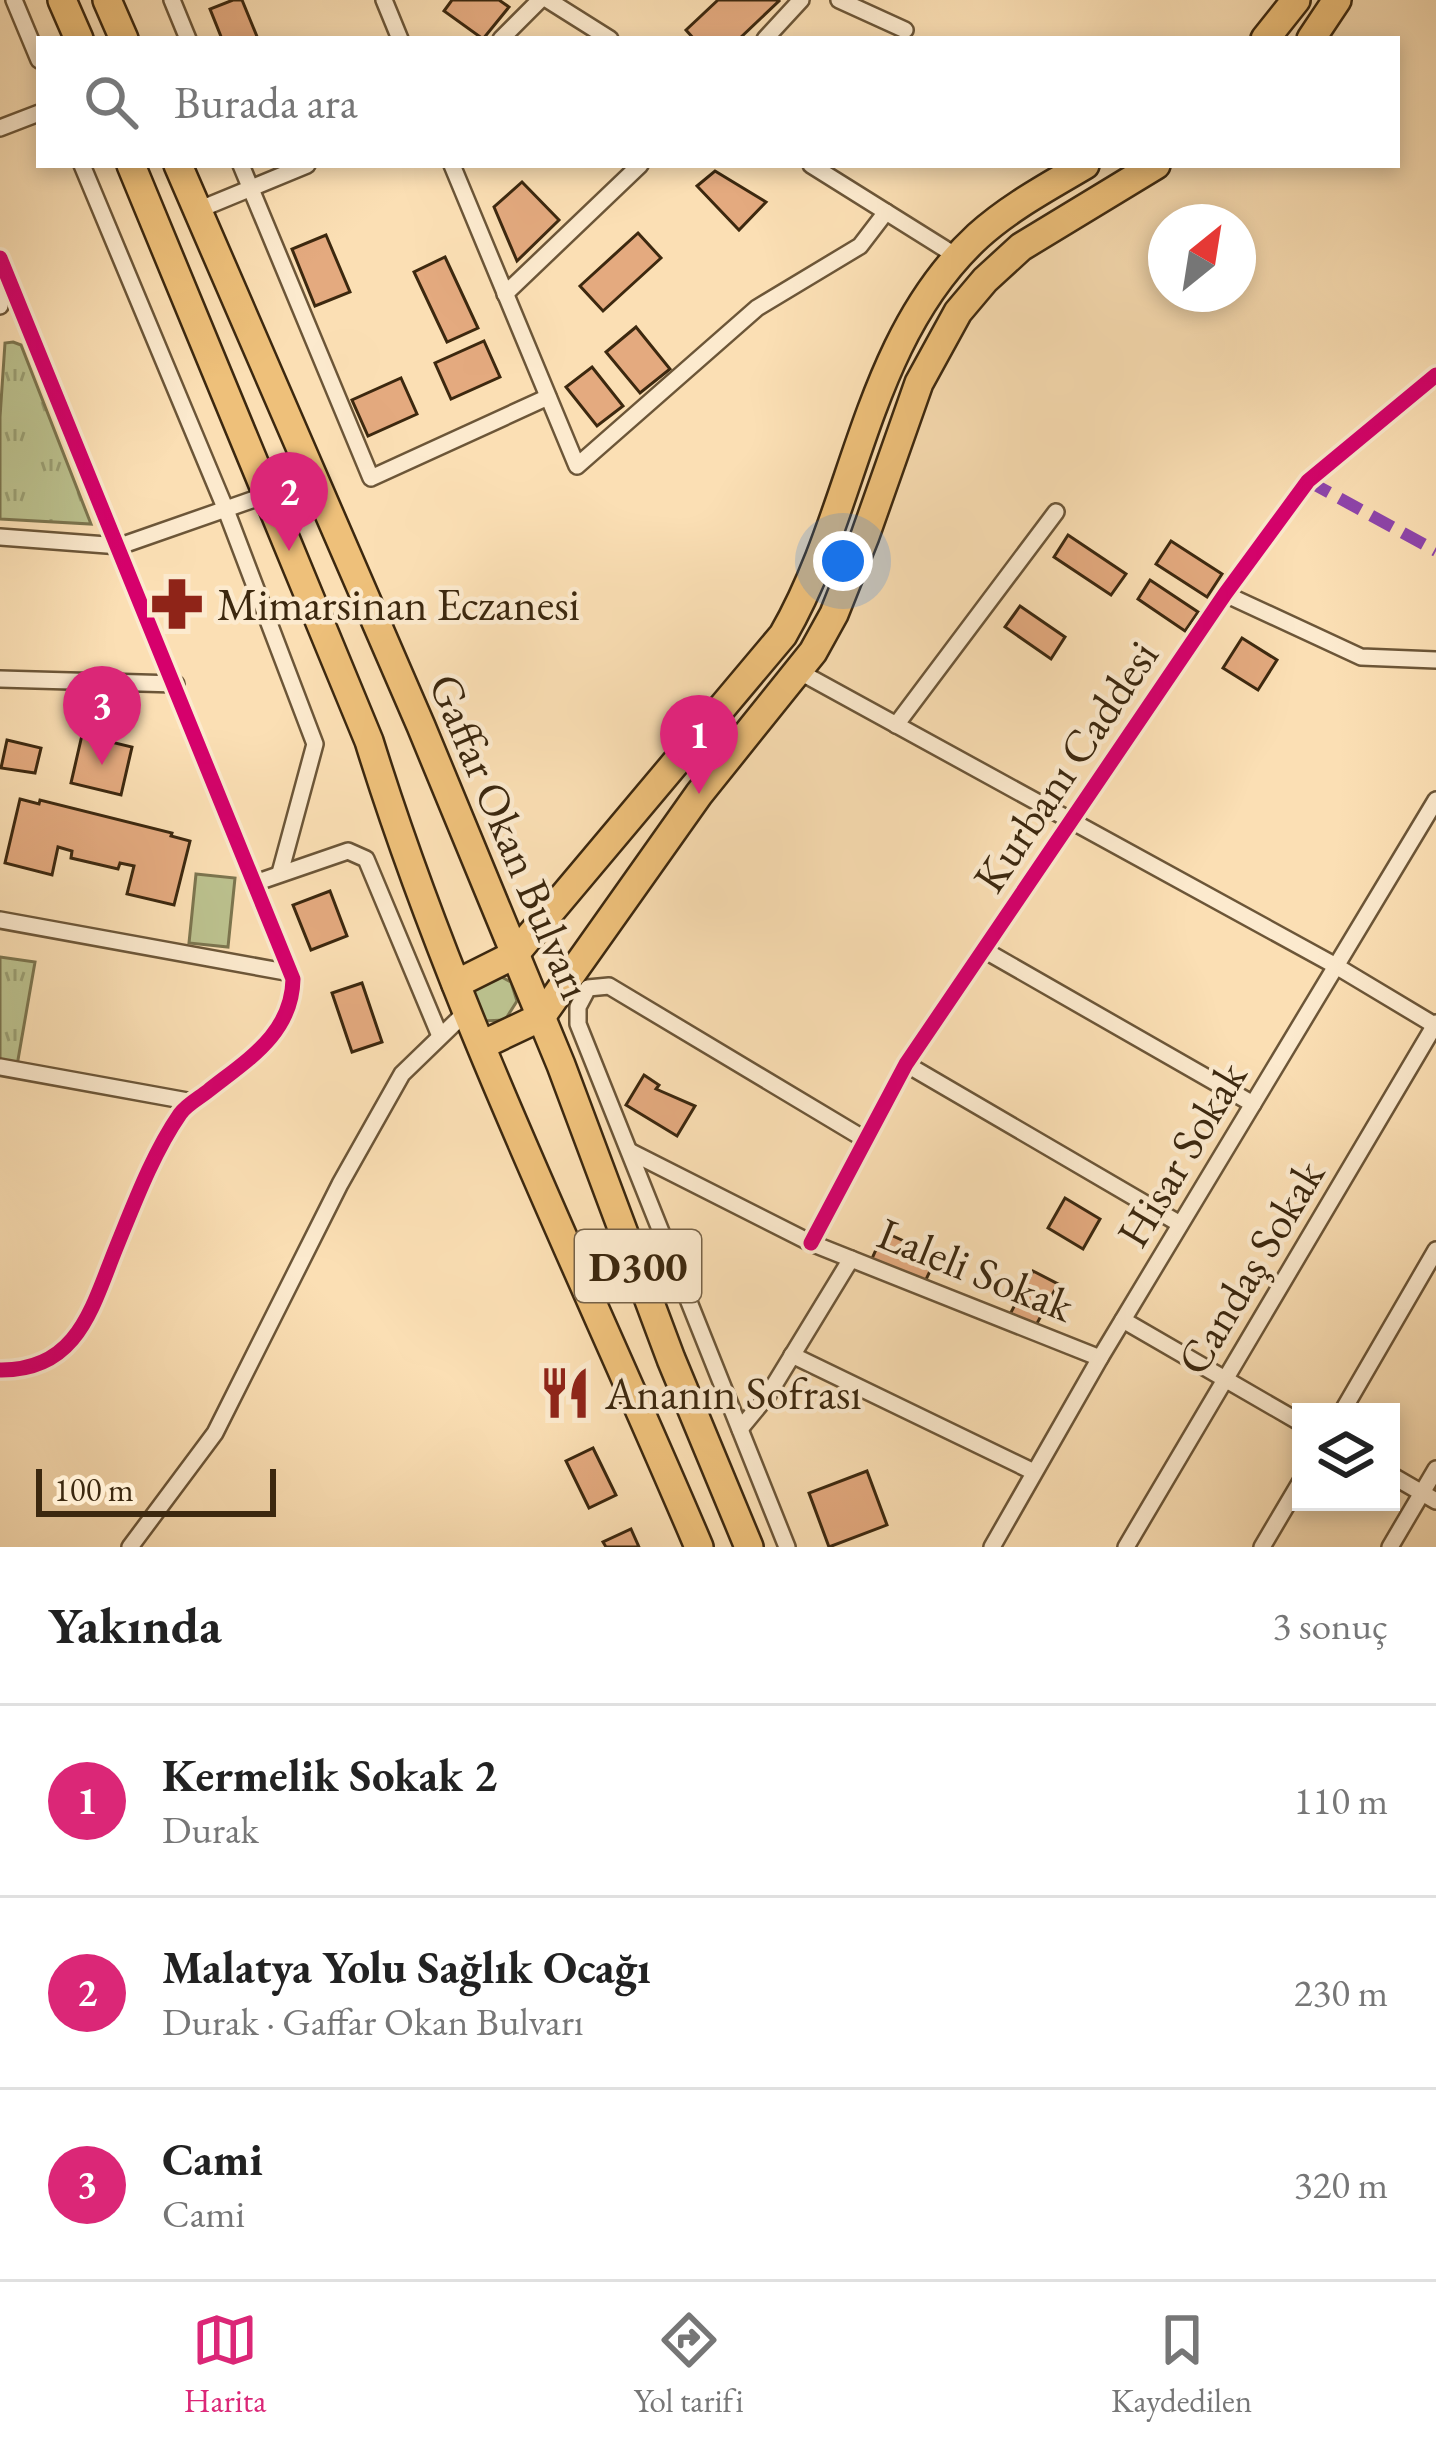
<!DOCTYPE html>
<html lang="tr">
<head>
<meta charset="utf-8">
<style>
	body { margin:0; font-family:"EB Garamond",serif; background:#f6f6f6; color:#222 }
	.controls { position:absolute; right:36px; bottom:36px; display:grid; overflow:hidden; border-radius:0px; box-shadow:0 6px 18px #0003 }
	.controls button { width:108px; height:108px; display:grid; place-items:center; padding:0; border:0; border-bottom:3px solid #e0e0e0; background:#fff; color:#222; font:60px sans-serif }
	.compass { position:absolute; left:1148px; top:204px; width:108px; height:108px; border-radius:50%; background:#fff; box-shadow:0 6px 18px #0003; rotate:30deg }
	.scale { position:absolute; left:36px; bottom:30px; width:240px; box-sizing:border-box; padding-left:12px; border:6px solid #3c280f; border-top:0; font-size:33px; line-height:42px; white-space:nowrap; color:#3c280f; -webkit-text-stroke:9px #fceace; paint-order:stroke }
	.you { position:absolute; left:843px; top:561px; width:42px; height:42px; margin:-30px; border:9px solid #fff; border-radius:50%; background:#1a73e8; box-shadow:0 0 0 18px #1a73e833 }
	.badge { display:grid; place-items:center; width:78px; height:78px; border-radius:50%; background:#db2777; color:#fff; font-size:39px; font-weight:700 }
	.pin { position:absolute; translate:-50% -99px; filter:drop-shadow(0 3px 6px #0008) }
	.pin::after { content:''; position:absolute; top:63px; width:42px; height:36px; background:inherit; clip-path:polygon(0 0,100% 0,50% 100%) }
	.list { margin:0; padding:0; list-style:none }
	h2 { display:flex; justify-content:space-between; align-items:center; height:156px; margin:0; padding:0 48px; font-size:51px }
	h2 small { font-size:39px; font-weight:400; color:#767676 }
	.list li { display:grid; grid-template-columns:78px 1fr auto; gap:36px; align-items:center; box-sizing:border-box; height:192px; padding:0 48px; border-top:3px solid #e0e0e0 }
	.list b { display:block; font-size:45px; white-space:nowrap }
	.list p { margin:0; font-size:39px; white-space:nowrap; color:#767676 }
	.list em { font-size:39px; font-style:normal; color:#767676 }
	.icon { flex:none; width:66px; height:66px; fill:none; stroke:currentColor; stroke-width:2; stroke-linecap:round; stroke-linejoin:round }
	.map { position:relative; flex:none; width:1436px; height:1547px; overflow:hidden }
	.search { position:absolute; background:#fff; box-shadow:0 6px 18px #0003; left:36px; right:36px; top:36px; height:132px; display:flex; align-items:center; gap:30px; box-sizing:border-box; padding:0 42px; border-radius:0px; color:#767676; font-size:45px }
	.sheet { height:732px; background:#fff }
	nav { display:flex; justify-content:space-around; align-items:center; box-sizing:border-box; height:168px; border-top:3px solid #e0e0e0; background:#fff; font-size:33px; color:#767676 }
	nav a { display:grid; justify-items:center; gap:6px }
	nav .on { color:#db2777 }
	.map>svg:first-child { display:block }
	.grass { fill:#bcc28f; stroke:#7c754f; stroke-width:3 }
	.park { fill:url(#park-tufts); stroke:#7c754f; stroke-width:3 }
	.building { fill:#e4aa7f; stroke:#3c280f; stroke-width:3 }
	.lines { fill:none; stroke-linecap:round; stroke-linejoin:round }
	.minor-casing { stroke:#6c5638; stroke-width:20 }
	.trunk-casing { stroke:#3c280f; stroke-width:32 }
	.minor { stroke:#fceace; stroke-width:15 }
	.trunk { stroke:#eec07a; stroke-width:27 }
	.quiet { stroke:#8e44ad; stroke-width:12; stroke-dasharray:24 12; stroke-linecap:butt }
	.cycleway-casing { stroke:#fceace; stroke-width:22 }
	.cycleway { stroke:#d6006c; stroke-width:15 }
	.labels { text-anchor:middle; dominant-baseline:central; stroke-width:9; stroke-linejoin:round; paint-order:stroke }
	.shield { fill:#fceace; stroke:#766248; stroke-width:3 }
	.shield-label { font-size:42px; font-weight:bold; fill:#3c280f }
	.poi-label { font-size:45px; fill:#3c280f; stroke:#fceace; text-anchor:start }
	.street-label { font-size:45px; fill:#3c280f; stroke:#fceace }
</style>
</head>
<body>
<div class="map">
<svg width="1436" height="1547" viewBox="0 0 1436 1547">
	<defs>
		<pattern id="park-tufts" width="24" height="20" patternUnits="userSpaceOnUse" patternTransform="scale(3)"><rect width="24" height="20" fill="#bcc28f"/><path d="M3 7l-1-3M5 7V3M7 7l1-3M15 17l-1-3M17 17v-4M19 17l1-3" fill="none" stroke="#9a9e73"/></pattern>
	</defs>
	<rect width="100%" height="100%" fill="#fbdfb4"/>
	<filter id="stains"><feTurbulence type="fractalNoise" baseFrequency=".00167" numOctaves="4"/><feColorMatrix values="0 0 0 0 .2 0 0 0 0 .09 0 0 0 0 .02 0 0 0 .5 -.17"/></filter>
	<radialGradient id="worn" r=".72"><stop offset=".6" stop-color="#630" stop-opacity="0"/><stop offset="1" stop-color="#630" stop-opacity=".3"/></radialGradient>
	<!-- grass -->
	<g class="grass">
		<polygon points="196,874 235,878 228,947 189,943"/>
		<polygon points="496,974 511,982 517,1001 505,1020 483,1021 471,986"/>
	</g>
	<!-- park -->
	<g class="park">
		<polygon points="13,342 21,345 91,524 0,519 0,417 5,343"/>
		<polygon points="0,957 35,962 15,1077 0,1075"/>
	</g>
	<!-- building -->
	<g class="building">
		<polygon points="233,0 242,0 258,39 222,39 210,9"/>
		<polygon points="452,0 499,0 509,7 483,39 444,11"/>
		<polygon points="718,0 778,0 779,1 739,39 694,39 686,30"/>
		<polygon points="715,171 766,202 739,230 697,186"/>
		<polygon points="522,182 559,220 517,261 494,207"/>
		<polygon points="638,233 661,258 603,311 580,286"/>
		<polygon points="326,235 350,292 315,306 292,249"/>
		<polygon points="445,257 478,328 447,342 414,272"/>
		<polygon points="636,327 670,369 640,393 606,352"/>
		<polygon points="484,341 500,377 451,399 435,363"/>
		<polygon points="592,367 623,406 597,426 566,387"/>
		<polygon points="401,378 417,414 368,436 352,400"/>
		<polygon points="1068,535 1126,574 1111,595 1054,557"/>
		<polygon points="1171,541 1222,574 1207,597 1156,564"/>
		<polygon points="1150,580 1198,612 1185,631 1138,599"/>
		<polygon points="1020,606 1065,637 1051,659 1005,627"/>
		<polygon points="1242,638 1277,660 1258,690 1223,668"/>
		<polygon points="82,735 132,747 121,795 71,783"/>
		<polygon points="7,740 41,748 35,773 1,768"/>
		<polygon points="20,799 39,804 40,800 172,833 171,836 190,841 174,905 127,894 134,866 120,863 118,869 71,858 72,851 58,847 52,875 5,863"/>
		<polygon points="330,891 347,936 311,950 293,905"/>
		<polygon points="362,983 382,1042 352,1052 332,993"/>
		<polygon points="644,1075 659,1085 656,1089 695,1106 677,1136 626,1105"/>
		<polygon points="1065,1198 1100,1219 1083,1249 1048,1228"/>
		<polygon points="884,1232 937,1256 923,1286 870,1263"/>
		<polygon points="1033,1271 1058,1284 1034,1329 1009,1316"/>
		<polygon points="593,1448 616,1495 589,1508 566,1461"/>
		<polygon points="867,1471 887,1525 829,1547 809,1493"/>
		<polygon points="631,1529 639,1547 606,1547 603,1542"/>
	</g>
	<g class="lines">
		<!-- minor casing -->
		<g class="minor-casing">
			<g id="minor">
				<polyline points="14,0 39,60"/>
				<polyline points="172,0 188,39"/>
				<polyline points="384,0 400,39"/>
				<polyline points="548,0 610,39"/>
				<polyline points="839,0 905,30"/>
				<polyline points="501,39 540,0"/>
				<polyline points="765,39 801,0"/>
				<polyline points="0,128 39,113"/>
				<polyline points="82,165 226,510 315,744 280,873"/>
				<polyline points="241,165 371,478 548,397"/>
				<polyline points="452,165 577,466 757,308 860,246 886,212"/>
				<polyline points="811,165 958,257"/>
				<polyline points="198,210 307,165"/>
				<path d="M0 258 293 979C292 1034 247 1060 208 1091 199 1098 186 1105 180 1114 153 1153 134 1204 116 1248 92 1307 78 1371 0 1370"/>
				<polyline points="505,294 640,165"/>
				<polyline points="0,306 3,267"/>
				<polyline points="0,537 120,546 266,495"/>
				<polyline points="1225,594 1361,657 1436,660"/>
				<polyline points="800,672 1336,966 1436,1026"/>
				<polyline points="0,679 176,684"/>
				<polyline points="896,725 1056,512"/>
				<polyline points="255,883 348,851 366,859 440,1036"/>
				<polyline points="0,920 291,973"/>
				<polyline points="984,950 1253,1104"/>
				<polyline points="906,1064 1180,1224"/>
				<polyline points="0,1067 193,1102"/>
				<polyline points="631,1152 811,1243 1100,1358"/>
				<polyline points="811,1243 906,1064 1225,594 1308,481 1436,375"/>
				<polyline points="1123,1320 1301,1423"/>
				<polyline points="792,1355 1034,1472"/>
				<polyline points="1342,1412 1436,1250"/>
				<polyline points="740,1429 768,1395 851,1259"/>
				<polyline points="1391,1475 1436,1501"/>
				<polyline points="130,1547 215,1433 340,1184 402,1074 467,1011"/>
				<polyline points="787,1547 578,1024 578,1007 588,988 609,986 866,1140"/>
				<polyline points="992,1547 1100,1358 1436,800"/>
				<polyline points="1126,1547 1436,1023"/>
				<polyline points="1262,1547 1301,1481"/>
				<polyline points="1390,1547 1436,1469"/>
			</g>
		</g>
		<!-- trunk casing -->
		<g class="trunk-casing">
			<g id="trunk">
				<polyline points="62,0 79,39"/>
				<polyline points="107,0 124,39"/>
				<polyline points="1265,39 1296,0"/>
				<polyline points="1311,39 1337,0"/>
				<path d="M131 165 369 741C455 1018 586 1280 699 1547"/>
				<polyline points="178,165 421,726 561,1065 671,1359 749,1547"/>
				<path d="M456 984 514 955 783 635C857 507 864 341 978 236 1010 207 1048 187 1085 165"/>
				<polyline points="482,1045 541,1017 699,794 813,652 834,614 865,536 919,383 958,312 985,280 1021,247 1156,165"/>
			</g>
		</g>
		<!-- minor -->
		<use href="#minor" class="minor"/>
		<!-- trunk -->
		<use href="#trunk" class="trunk"/>
		<!-- quiet -->
		<polyline class="quiet" points="1308,481 1436,551"/>
		<!-- cycleway casing -->
		<g class="cycleway-casing">
			<g id="cycleway">
				<path d="M0 258 293 979C292 1034 247 1060 208 1091 199 1098 186 1105 180 1114 153 1153 134 1204 116 1248 92 1307 78 1371 0 1370"/>
				<polyline points="811,1243 906,1064 1225,594 1308,481 1436,375"/>
			</g>
		</g>
		<!-- cycleway -->
		<use href="#cycleway" class="cycleway"/>
	</g>
	<!-- icons -->
	<defs>
		<g id="pharmacy-bare" transform="scale(4.14)"><path d="M-2-6h4v4h4v4h-4v4h-4v-4h-4v-4h4Z" fill="#8f2418" stroke="#fceace" stroke-width="2.5" paint-order="stroke"/></g>
		<g id="restaurant-bare" transform="scale(4.14)"><path d="M-5-6h1v4h1v-4h1v4h1v-4h1v5L-1.5 .5V6h-2V.5L-5-1ZM5-6V6H3V1.5H1.5Q1.5-4 5-6Z" fill="#8f2418" stroke="#fceace" stroke-width="2.5" paint-order="stroke"/></g>
	</defs>
	<g fill-rule="evenodd">
		<use href="#pharmacy-bare" x="177" y="604"/>
		<use href="#restaurant-bare" x="565" y="1393"/>
	</g>
	<g class="labels">
		<!-- shield labels -->
		<rect class="shield" x="575" y="1230" width="126" height="72" rx="9"/>
		<g class="shield-label">
			<text x="638" y="1266">D300</text>
		</g>
		<!-- poi labels -->
		<g class="poi-label">
			<text x="217" y="604">Mimarsinan Eczanesi</text>
			<text x="605" y="1393">Ananın Sofrası</text>
		</g>
		<!-- street labels -->
		<g class="street-label">
			<text transform="translate(1065 766) rotate(-56)">Kurbanı Caddesi</text>
			<text transform="translate(511 836) rotate(67)">Gaffar Okan Bulvarı</text>
			<text transform="translate(1181 1154) rotate(-59)">Hisar Sokak</text>
			<text transform="translate(1250 1267) rotate(-59)">Candaş Sokak</text>
			<text transform="translate(976 1269) rotate(22)">Laleli Sokak</text>
		</g>
	</g>
	<rect width="100%" height="100%" filter="url(#stains)"/>
	<rect width="100%" height="100%" fill="url(#worn)"/>
</svg>
<div class="controls">
<button><svg class="icon" aria-label="layers" viewBox="0 0 24 24"><path d="M12 4l9 5-9 5-9-5zM3 14l9 5 9-5"/></svg></button>
</div>
<svg class="compass" viewBox="-18 -18 36 36"><path d="M0-13l5 13h-10z" fill="#e53935"/><path d="M0 13l5-13h-10z" fill="#767676"/></svg>
<div class="scale">100 m</div>
<div class="you"></div>
<div class="pin badge" style="left:699px;top:794px">1</div>
<div class="pin badge" style="left:289px;top:551px">2</div>
<div class="pin badge" style="left:102px;top:765px">3</div>
<div class="search"><svg class="icon" aria-label="search" viewBox="0 0 24 24"><circle cx="10" cy="10" r="6"/><path d="M15 15l6 6"/></svg>Burada ara</div>
</div>
<section class="sheet">
<h2>Yakında<small>3 sonuç</small></h2>
<ul class="list">
<li><span class="badge">1</span><div><b>Kermelik Sokak 2</b><p>Durak</p></div><em>110 m</em></li>
<li><span class="badge">2</span><div><b>Malatya Yolu Sağlık Ocağı</b><p>Durak · Gaffar Okan Bulvarı</p></div><em>230 m</em></li>
<li><span class="badge">3</span><div><b>Cami</b><p>Cami</p></div><em>320 m</em></li>
</ul>
</section>
<nav>
<a class="on"><svg class="icon" aria-label="map" viewBox="0 0 24 24"><path d="M3 6l6-2 6 2 6-2v14l-6 2-6-2-6 2zM9 4v14M15 6v14"/></svg>Harita</a>
<a><svg class="icon" aria-label="directions" viewBox="0 0 24 24"><path d="M12 3l9 9-9 9-9-9zM9 14v-3h6M13 9l2 2-2 2"/></svg>Yol tarifi</a>
<a><svg class="icon" aria-label="saved" viewBox="0 0 24 24"><path d="M7 4h10v16l-5-4-5 4z"/></svg>Kaydedilen</a>
</nav>
</body>
</html>
